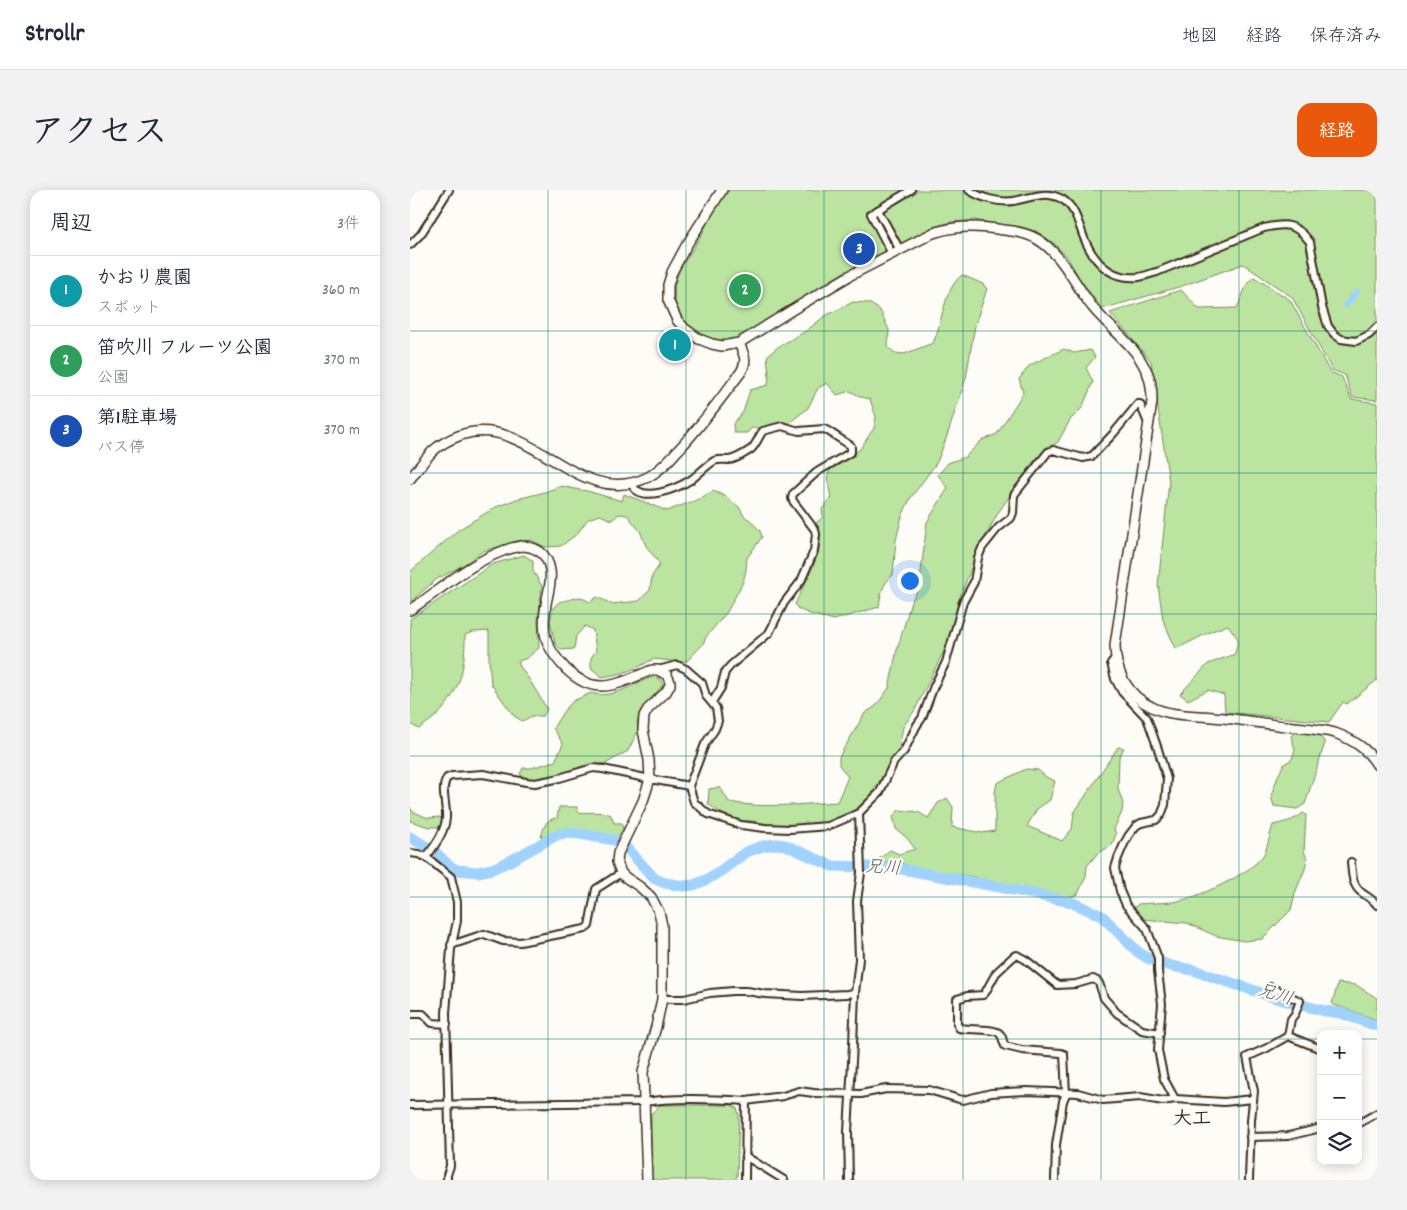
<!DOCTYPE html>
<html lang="ja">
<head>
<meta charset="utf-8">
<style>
	body { margin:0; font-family:Dekko,"Klee One",sans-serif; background:#f2f2f3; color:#1f2937 }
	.controls { position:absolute; right:15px; bottom:15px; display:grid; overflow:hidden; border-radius:10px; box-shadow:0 2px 12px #0003 }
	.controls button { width:45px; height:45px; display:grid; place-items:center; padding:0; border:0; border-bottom:1px solid #e0e1e3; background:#fff; color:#1f2937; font:25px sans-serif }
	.you { position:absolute; left:499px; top:390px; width:18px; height:18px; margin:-12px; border:4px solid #fff; border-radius:50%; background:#1a73e8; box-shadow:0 0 0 8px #1a73e833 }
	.badge { display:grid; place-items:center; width:32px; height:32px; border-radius:50%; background:#ea580c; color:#fff; font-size:16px; font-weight:700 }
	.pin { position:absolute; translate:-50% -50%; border:2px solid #fff; box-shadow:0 1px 5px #0006 }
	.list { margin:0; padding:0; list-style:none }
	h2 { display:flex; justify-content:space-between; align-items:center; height:65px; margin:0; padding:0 20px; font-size:21px }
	h2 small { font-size:16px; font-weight:400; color:#747a83 }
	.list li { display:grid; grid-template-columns:32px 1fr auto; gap:15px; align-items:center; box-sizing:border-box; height:70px; padding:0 20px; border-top:1px solid #e0e1e3 }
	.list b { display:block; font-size:19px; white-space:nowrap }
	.list p { margin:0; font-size:16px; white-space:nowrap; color:#747a83 }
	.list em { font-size:16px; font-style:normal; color:#747a83 }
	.icon { flex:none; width:28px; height:28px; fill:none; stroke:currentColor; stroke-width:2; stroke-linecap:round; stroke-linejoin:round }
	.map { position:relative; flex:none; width:967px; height:990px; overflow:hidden; border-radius:15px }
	header { display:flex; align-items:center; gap:30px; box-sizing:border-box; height:70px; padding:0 25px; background:#fff; border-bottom:1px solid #e0e1e3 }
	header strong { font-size:24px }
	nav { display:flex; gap:28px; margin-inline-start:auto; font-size:18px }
	.intro { display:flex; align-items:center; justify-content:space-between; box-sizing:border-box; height:120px; padding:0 30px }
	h1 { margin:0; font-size:35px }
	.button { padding:12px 22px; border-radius:15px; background:#ea580c; color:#fff; font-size:18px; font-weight:700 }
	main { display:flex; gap:30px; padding:0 30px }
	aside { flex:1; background:#fff; border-radius:15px; box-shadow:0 2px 12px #0003 }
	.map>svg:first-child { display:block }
	.green { fill:#bbe4a0; stroke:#7b875f }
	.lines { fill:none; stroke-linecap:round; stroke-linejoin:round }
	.canal { stroke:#a1d2fe; stroke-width:6 }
	.river { stroke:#a1d2fe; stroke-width:11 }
	.street-casing { stroke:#3b2a1e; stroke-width:10 }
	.secondary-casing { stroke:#3b2a1e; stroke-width:12 }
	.street { stroke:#fdfcf7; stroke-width:6 }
	.secondary { stroke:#fdfcf7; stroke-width:9 }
	.grid { fill:none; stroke:#0f766e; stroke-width:1; stroke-opacity:0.55 }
	.labels { text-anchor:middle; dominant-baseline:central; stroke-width:4.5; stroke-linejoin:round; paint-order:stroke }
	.water-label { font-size:18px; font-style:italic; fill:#5a5c61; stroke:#fdfcf7 }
	.quarter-label { font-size:19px; font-weight:bold; fill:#3b2a1e; stroke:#fdfcf7 }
</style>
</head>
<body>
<header>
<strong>Strollr</strong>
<nav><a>地図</a><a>経路</a><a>保存済み</a></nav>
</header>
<div class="intro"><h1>アクセス</h1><a class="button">経路</a></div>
<main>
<aside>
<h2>周辺<small>3件</small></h2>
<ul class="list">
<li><span class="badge" style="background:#0f9aa8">1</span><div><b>かおり農園</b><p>スポット</p></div><em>360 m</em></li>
<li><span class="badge" style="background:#2e9e5b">2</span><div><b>笛吹川 フルーツ公園</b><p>公園</p></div><em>370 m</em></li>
<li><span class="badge" style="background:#1a4fb4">3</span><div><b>第1駐車場</b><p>バス停</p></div><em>370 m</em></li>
</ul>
</aside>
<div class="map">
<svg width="967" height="990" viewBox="0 0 967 990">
	<rect width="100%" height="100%" fill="#fdfcf7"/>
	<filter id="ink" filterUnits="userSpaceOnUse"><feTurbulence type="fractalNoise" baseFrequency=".02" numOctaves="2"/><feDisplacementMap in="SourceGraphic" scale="10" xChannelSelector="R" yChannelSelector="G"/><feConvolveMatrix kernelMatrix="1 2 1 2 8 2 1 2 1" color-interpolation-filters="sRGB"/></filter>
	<g filter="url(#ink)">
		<!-- green -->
		<g class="green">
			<path d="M319 0H967V210L942 207 935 185 922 180 882 107 833 74 772 96 692 119 668 86 658 68 645 54 626 41 565 30 542 32 523 37 445 77 334 146C312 153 303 153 284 139 275 133 269 125 266 115 259 86 276 72 289 49 294 41 297 33 301 25 307 16 313 8 319 0Z"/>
			<path d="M552 85 573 94 577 99 565 135 556 188 537 246 527 272 500 309 492 326 486 350 483 385C472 395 471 402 469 417L424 430 400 424 388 419 385 414C393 396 413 364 410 344 410 341 407 337 405 334L413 327 412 319 421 308 417 287 420 280 435 271 450 259 464 238 466 227 460 209 451 207 440 201 427 205 417 193 408 198 398 218 378 234H370L357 238H342L337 243H324L323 234 333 222 340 200 358 195 359 185 357 166 368 157 396 141 415 126 443 112 459 113 470 120 479 140 478 157 485 163 494 164 523 153C533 132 533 100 552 85Z"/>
			<polygon points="844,87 880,110 920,182 932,187 941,209 967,213 967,490 937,514 933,512 919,532 815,522 814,505 798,500 778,510 770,504 798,474 825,464 828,449 818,435 802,441 766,459 753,430 748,395 759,292 741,171 700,123 771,100 789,119 827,118 838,92"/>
			<path d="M654 159 664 163 681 160 685 167 676 178 683 192 672 218 660 230 648 252 632 263 623 272 588 323 569 358 548 412 542 444 505 520 493 537 489 559 459 608 445 621 420 632 379 636 362 635 342 631H327L314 625 298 614 299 599 310 597 319 612C354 619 391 614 427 612L438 587 429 575V567L455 523 466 516 479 498 487 460 501 412 509 398 517 332 538 298 528 285 538 273 555 267 572 250 587 244 613 203 609 189 620 175Z"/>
			<path d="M151 296 165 299 177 301 212 311 214 304 257 321 289 309 303 301 317 307 329 317 334 326 340 330 350 341 352 347 337 368 336 380 333 392 317 422 296 447 293 454 277 471 271 472 243 469C225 480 212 484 192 487L181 478V468L186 460 183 440 175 436 166 446 164 459 151 460 145 453 140 431 143 418 149 412 170 407 180 412 187 407 202 414 229 411 240 400 242 386 250 374 236 356 230 341 217 325 209 324 202 330 190 325 178 329 167 344 151 356 135 357 121 350 98 354 73 361 55 374 27 389 0 412V382L48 340 86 317 107 309 135 302Z"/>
			<path d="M114 365 123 371V381L132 396 128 430 129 458 117 468 109 471V475L119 489 137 519 133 526H122L112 531 104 526 81 494 79 470V441L63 442 55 445C55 474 52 496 33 519 27 527 16 533 9 539L0 534V429L83 374Z"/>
			<path d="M243 487 249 488 253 494 232 521 227 533 228 541 218 561 197 573 172 576 149 585 117 590 110 584 113 578H121L145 571 153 554 143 538 153 522 163 511 181 503C203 510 223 493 243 487Z"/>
			<polygon points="893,540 909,544 915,553 895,614 887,619 864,616 861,606 868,586 874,574 882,569 885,559 881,547 883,543"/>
			<polygon points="708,557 714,558 709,567 708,599 713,613 712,622 704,639 706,644 702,655 687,664 677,676 676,686 668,704 656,708 619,702 593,693 576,691 566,687 511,679 490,673 473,672 469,669 480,660 489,664 505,659 497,648 486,639 483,626 489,620 508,622 518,628 528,613 537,608 543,617 542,637 572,643 585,641 585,602 587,593 616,579 628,580 636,587 645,591 640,610 627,619 617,636 652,651 662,639 664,623"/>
			<polygon points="0,617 2,621 18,628 30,627 33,631 31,637 19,637 0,631"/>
			<path d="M149 617H167L168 622C179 624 191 620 201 625L204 633H212L213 640 207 647 162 640 147 641 136 648 131 647C134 637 135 629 147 628Z"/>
			<path d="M893 623 896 625 894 661 897 669 895 679 885 703 881 720 852 749 834 751 806 746 777 733 732 729 724 718 728 714C739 713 751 713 763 712 785 709 842 684 854 664 858 656 860 643 863 635 875 632 884 631 893 623Z"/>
			<polygon points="928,793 946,795 967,808 967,830 922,814"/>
			<polygon points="250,915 322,915 327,918 329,925 327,987 325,990 241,990 241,924"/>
		</g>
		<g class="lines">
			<!-- canal -->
			<polyline class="canal" points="936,115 947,102"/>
			<!-- river -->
			<polyline class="river" points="0,647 24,661 38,675 47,680 68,682 82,679 100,671 147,645 156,643 170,644 204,650 212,653 245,689 255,693 273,696 284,695 296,690 312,680 336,662 353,656 366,654 375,655 422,676 486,678 590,697 661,712 692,726 728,762 737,768 761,776 783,780 869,809 915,821 931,823 967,836"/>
			<!-- street casing -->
			<g class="street-casing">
				<g id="street">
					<path d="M559 0C571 8 589 13 603 11 621 8 634 0 652 9 666 18 668 33 674 48 684 72 701 90 729 87 735 86 742 83 747 82L854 38C875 33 886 33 900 52L912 117 918 136 924 144 931 149 946 151 959 145 967 137"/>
					<polyline points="468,20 490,60"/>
					<polyline points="0,55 11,44 39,0"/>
					<polyline points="482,64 461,24 501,0"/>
					<path d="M221 293C230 315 268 298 282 289 290 283 296 276 304 271 308 269 314 270 319 270 325 269 334 264 340 260 346 256 348 247 353 241L372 236 389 241 414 239 418 241 441 256V262L407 282 383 304 382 308 383 311 405 340 406 344 404 361 391 391 374 413 359 443 321 475 315 482 311 498 302 512"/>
					<polyline points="705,468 701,473 705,489 712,502 737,528 748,559 757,589 755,615 751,625 746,630 731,633 726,636 719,645 714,654 708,668 705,678 710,701 716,715 737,739 748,768 748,781 752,814 748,860 754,889 765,909"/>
					<polyline points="248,480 267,475 276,479 292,493 296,506 306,518 308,531 305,539 295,554 279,596 284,612 298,624 331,635 355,638 380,639 418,636 449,623 470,602 484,572 494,561 507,535 512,528 524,496 536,472 553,412 564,392 568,368 572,358 588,338 601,328 603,323 604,305 638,262 643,260 673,268 682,266 703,244 728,214 730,214 738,233"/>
					<polyline points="0,663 8,664 16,667 41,687 47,712 47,731 41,759 36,823 40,976 37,985 37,990"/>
					<path d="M16 667C25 656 35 642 36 628 37 615 30 598 37 588L42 586 73 584 116 592 125 593 146 589 183 578 193 579 240 589 279 596"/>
					<path d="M941 672C942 683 942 695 951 702 957 707 963 709 967 715"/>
					<polyline points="41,755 74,744 93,751 110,752 175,739 179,736 186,699 211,683"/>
					<polyline points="860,797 890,811 885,824 881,829 878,846"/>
					<polyline points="252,809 274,809 300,803 323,801 337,801 355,804 392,806 437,804 445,803"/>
					<polyline points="0,824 13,824 22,833 37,834"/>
					<polyline points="878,846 911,859"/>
					<polyline points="336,911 373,906 389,901 404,903 451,904 476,899 519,900 549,909 553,910 581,903 616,901 668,903 693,910 730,907 753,911 765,909 814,912 843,909"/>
					<path d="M0 915 234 912C265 907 305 909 336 911L335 990"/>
					<polyline points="948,934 967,923"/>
					<polyline points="840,947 878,946 911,938"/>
					<polyline points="335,966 374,990"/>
					<polyline points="439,990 438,942 443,854 445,803 449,769 447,711 451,683 449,623"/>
					<path d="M645 990 646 955 653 911 656 904 654 864 651 863 612 860 595 856C593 853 593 847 590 844 586 838 558 840 549 838L547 834V809L557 806 573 805 575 803 586 783 604 766 607 765 616 770 647 795 666 794 683 789 687 791 689 793 694 808 707 823 732 840 750 843"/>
					<polyline points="839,990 841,930 844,901 837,867 857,858 878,846"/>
				</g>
			</g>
			<!-- secondary casing -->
			<g class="secondary-casing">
				<g id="secondary">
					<path d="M312 0 276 56 262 82 258 95V110L267 130 275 139 289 149 302 154 312 156 329 153 382 120 439 86 523 43C547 35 569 36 594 40 605 41 617 43 627 49 653 64 665 96 684 119 700 138 722 153 734 176 741 187 742 199 742 212L705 455C705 482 718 506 742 517 760 526 783 525 803 527 827 529 851 533 875 536 892 538 909 539 925 543 943 550 957 558 967 575"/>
					<path d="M0 289C7 280 14 270 22 262 30 254 40 249 51 245 120 222 168 322 238 287 252 280 261 267 272 256 293 233 312 207 331 182 338 170 334 165 329 153"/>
					<path d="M0 420C30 400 58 374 93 361 98 359 105 357 111 356 116 356 124 358 129 361 135 365 139 373 140 380 142 392 138 402 136 414 131 443 135 457 156 479 187 509 208 493 242 480H248L257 485 260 492V495L256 502 238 519 234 526 233 540 239 570 240 589 233 611 208 663 207 672 211 683 215 687 230 697 241 707 249 722 252 735V809L246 837 233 882 237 990"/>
				</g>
			</g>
			<!-- street -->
			<use href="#street" class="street"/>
			<!-- secondary -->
			<use href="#secondary" class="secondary"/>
		</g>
	</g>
	<!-- grid -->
	<path class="grid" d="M138 0V990M276 0V990M414 0V990M553 0V990M691 0V990M829 0V990M0 141H967M0 283H967M0 424H967M0 566H967M0 707H967M0 849H911M948 849H967"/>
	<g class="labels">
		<!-- water labels -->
		<g class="water-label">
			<text transform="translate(473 679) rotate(4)">兄川</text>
			<text transform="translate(865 806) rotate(17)">兄川</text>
		</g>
		<!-- quarter labels -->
		<g class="quarter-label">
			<text x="782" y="930">大工</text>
		</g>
	</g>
</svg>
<div class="controls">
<button>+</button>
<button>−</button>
<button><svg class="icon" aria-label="layers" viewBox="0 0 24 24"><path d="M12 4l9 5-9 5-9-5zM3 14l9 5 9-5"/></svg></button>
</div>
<div class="you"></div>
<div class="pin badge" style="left:265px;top:155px;background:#0f9aa8">1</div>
<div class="pin badge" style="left:335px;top:100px;background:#2e9e5b">2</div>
<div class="pin badge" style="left:449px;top:59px;background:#1a4fb4">3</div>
</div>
</main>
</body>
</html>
